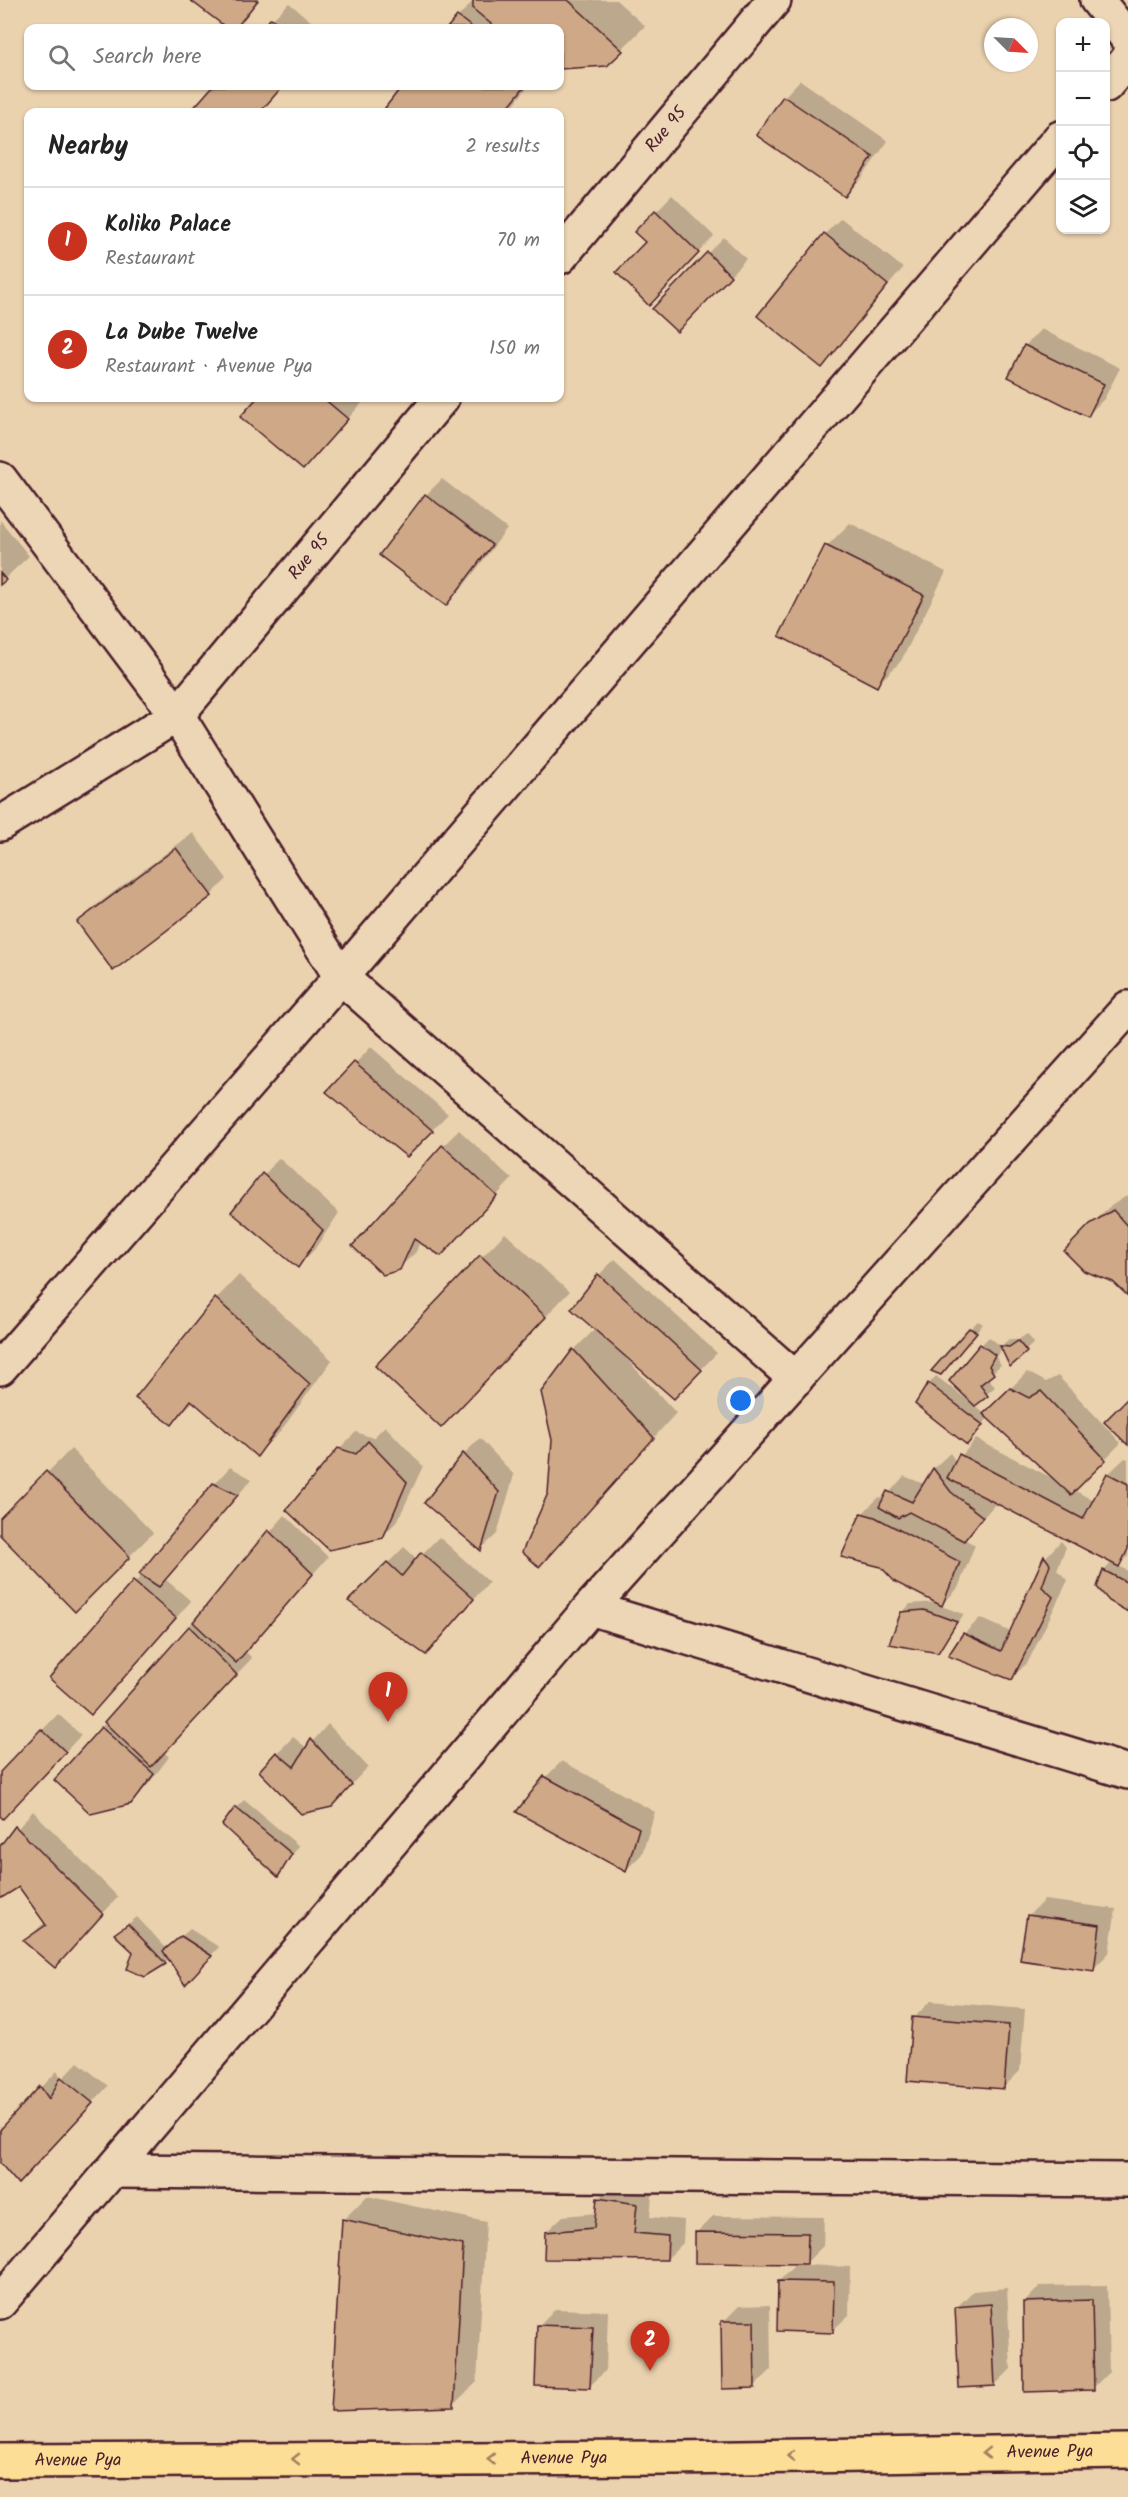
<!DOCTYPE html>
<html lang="en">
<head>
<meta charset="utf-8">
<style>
	body { margin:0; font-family:Kalam,sans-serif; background:#f2f2f2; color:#222 }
	.controls { position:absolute; right:18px; top:18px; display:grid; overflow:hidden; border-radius:12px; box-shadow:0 2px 4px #0004 }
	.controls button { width:54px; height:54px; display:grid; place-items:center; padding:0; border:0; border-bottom:2px solid #e0e0e0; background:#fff; color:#222; font:30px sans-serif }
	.compass { position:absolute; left:984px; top:18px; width:54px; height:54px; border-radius:50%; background:#fff; box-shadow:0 2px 4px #0004; rotate:114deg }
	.you { position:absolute; left:741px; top:1401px; width:21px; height:21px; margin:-15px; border:4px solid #fff; border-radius:50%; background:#1a73e8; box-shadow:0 0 0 9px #1a73e833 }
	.badge { display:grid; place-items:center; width:39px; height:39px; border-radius:50%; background:#c8321e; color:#fff; font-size:20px; font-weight:700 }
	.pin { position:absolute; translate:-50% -50px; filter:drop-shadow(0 2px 3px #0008) }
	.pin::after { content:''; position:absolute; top:32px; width:21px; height:18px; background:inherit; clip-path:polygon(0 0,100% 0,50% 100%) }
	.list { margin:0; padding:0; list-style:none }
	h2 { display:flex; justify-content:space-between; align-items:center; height:78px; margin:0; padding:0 24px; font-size:26px }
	h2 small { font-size:20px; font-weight:400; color:#767676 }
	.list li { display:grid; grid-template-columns:39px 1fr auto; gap:18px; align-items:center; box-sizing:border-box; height:108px; padding:0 24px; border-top:2px solid #e0e0e0 }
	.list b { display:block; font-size:22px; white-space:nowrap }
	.list p { margin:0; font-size:20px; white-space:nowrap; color:#767676 }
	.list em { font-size:20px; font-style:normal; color:#767676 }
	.icon { flex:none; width:33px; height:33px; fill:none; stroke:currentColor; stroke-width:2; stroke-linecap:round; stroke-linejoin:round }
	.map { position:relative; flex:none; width:1128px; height:2497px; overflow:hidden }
	.search { position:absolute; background:#fff; box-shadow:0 2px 4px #0004; left:24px; top:24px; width:540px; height:66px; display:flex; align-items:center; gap:15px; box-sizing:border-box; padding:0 21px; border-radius:12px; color:#767676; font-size:22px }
	.panel { position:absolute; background:#fff; box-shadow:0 2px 4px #0004; left:24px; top:108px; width:540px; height:294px; border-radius:12px }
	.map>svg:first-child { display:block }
	.shadow { fill:#0003 }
	.building { fill:#cfa987; stroke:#4a1f2b; stroke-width:1.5 }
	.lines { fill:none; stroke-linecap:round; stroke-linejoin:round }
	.minor-casing { stroke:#4a1f2b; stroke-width:38 }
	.major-casing { stroke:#4a1f2b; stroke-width:38 }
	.minor { stroke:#ecd6b5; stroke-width:33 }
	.major { stroke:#fdde96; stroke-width:33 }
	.oneway { stroke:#a47e60 }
	.labels { text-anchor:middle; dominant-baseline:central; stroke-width:4.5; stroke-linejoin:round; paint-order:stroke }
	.street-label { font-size:18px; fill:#4a1f2b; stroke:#ecd6b5 }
</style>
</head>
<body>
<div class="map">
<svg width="1128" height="2497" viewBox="0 0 1128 2497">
	<rect width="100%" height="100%" fill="#ebd2af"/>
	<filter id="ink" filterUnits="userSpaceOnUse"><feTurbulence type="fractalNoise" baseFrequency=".0167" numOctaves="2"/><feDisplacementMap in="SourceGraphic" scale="12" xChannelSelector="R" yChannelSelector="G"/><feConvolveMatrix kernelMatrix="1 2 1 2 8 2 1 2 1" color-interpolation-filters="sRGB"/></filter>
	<g filter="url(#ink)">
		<!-- shadow -->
		<g class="shadow">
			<polygon points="193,0 260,0 235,28 230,28"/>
			<polygon points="474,0 616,0 645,26 606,65 560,67 560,28 448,28"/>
			<polygon points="289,3 319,28 264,28"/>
			<polygon points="800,80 888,141 861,179 845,195 758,135 784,97"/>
			<polygon points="215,86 283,86 260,112 192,112"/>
			<polygon points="404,86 528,86 508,112 393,112 387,108"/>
			<polygon points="672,195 714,236 665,288 647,242 636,232"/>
			<polygon points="841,218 903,268 821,366 825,234"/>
			<polygon points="724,237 746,259 676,330 708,253"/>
			<polygon points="1041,329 1120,368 1104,399 1088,415 1010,376 1025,346"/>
			<polygon points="259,398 358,398 363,402 303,468 242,416"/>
			<polygon points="442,479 507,529 462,588 446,604 426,495"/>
			<polygon points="0,520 29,556 0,583"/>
			<polygon points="850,523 946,572 901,661 877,685 827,546"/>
			<polygon points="193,833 227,879 211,895 79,922 95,906"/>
			<polygon points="371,1047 448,1114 407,1155 328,1092"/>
			<polygon points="459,1130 512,1179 457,1238 420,1241 416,1252 399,1268 443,1146"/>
			<polygon points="279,1158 339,1213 314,1250 298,1266 233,1211"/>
			<polygon points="1128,1195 1128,1294 1114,1280 1091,1225 1108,1208"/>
			<polygon points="505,1233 569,1292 464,1403 377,1366"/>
			<polygon points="615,1259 717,1353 674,1397 626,1355 624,1356 676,1413 539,1565 574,1350 596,1328 599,1275"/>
			<polygon points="239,1275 332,1360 280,1432 257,1455 194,1401 171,1423 137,1398 216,1299"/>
			<polygon points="978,1321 983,1324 948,1366 970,1329"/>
			<polygon points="1027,1334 1034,1343 1010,1364 1002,1347 996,1357 1001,1365 987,1377 995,1387 974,1405 985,1414 1027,1372 1046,1382 1058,1376 1121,1443 1074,1490 1094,1501 1108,1474 1125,1458 1128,1459 1128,1556 1118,1566 1128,1571 1128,1610 1104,1571 1112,1562 997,1502 964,1539 975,1545 958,1588 941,1606 964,1614 937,1651 902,1613 910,1604 938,1602 862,1514 879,1497 884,1499 904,1476 924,1484 934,1468 950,1453 956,1462 976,1439 1056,1480 989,1417 967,1443 929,1384 936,1376 970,1402 981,1345 989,1337 1001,1346 1009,1339 1018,1340"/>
			<polygon points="385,1426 423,1466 398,1520 382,1537 339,1449 356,1432 373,1438"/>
			<polygon points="480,1438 514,1475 497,1534 481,1549 464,1454"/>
			<polygon points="71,1449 153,1533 75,1610 0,1533 0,1520"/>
			<polygon points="230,1467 252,1479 165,1579 191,1601 107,1697 51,1677 142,1575 214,1484"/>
			<polygon points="285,1515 328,1557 245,1651 252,1658 164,1752 169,1757 147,1786 131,1803 56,1780"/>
			<polygon points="439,1537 489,1582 426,1653 350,1601 404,1547 417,1559"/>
			<polygon points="1061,1541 1066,1547 1057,1570 1068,1580 1028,1662 1012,1678 964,1634 980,1618 1011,1632 1046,1557"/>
			<polygon points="58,1714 81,1735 19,1801 0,1814 0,1774"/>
			<polygon points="328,1724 368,1767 331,1806 277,1753 293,1737 307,1748"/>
			<polygon points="562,1761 655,1812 642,1854 626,1870 546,1777"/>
			<polygon points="244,1800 299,1846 278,1875 236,1808"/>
			<polygon points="33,1811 118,1897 55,1966 25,1941 45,1922 19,1885 0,1897 0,1849"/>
			<polygon points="1044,1900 1116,1909 1109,1953 1093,1969 1028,1916"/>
			<polygon points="137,1917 167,1949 190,1929 219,1947 193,1975 169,1958 165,1963 134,1951 116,1934"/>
			<polygon points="930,2001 1025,2009 1020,2071 1003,2088 914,2018"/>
			<polygon points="78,2062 108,2086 34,2166 0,2161 0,2125 3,2129 57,2071 62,2079"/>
			<polygon points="614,2183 653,2188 650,2217 684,2220 683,2243 667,2259 546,2232 563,2216 597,2213 598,2199"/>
			<polygon points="367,2196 486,2222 477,2382 453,2405 344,2219"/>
			<polygon points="713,2216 824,2217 823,2246 804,2265 850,2267 849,2315 832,2331 779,2281 798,2262 697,2232"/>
			<polygon points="1107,2285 1109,2372 1093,2388 1024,2303 1040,2286"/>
			<polygon points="1007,2288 1011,2369 995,2385 957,2307 973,2291"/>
			<polygon points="770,2305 771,2370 754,2387 723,2322 739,2306"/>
			<polygon points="555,2309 608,2311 606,2370 590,2386 539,2325"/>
		</g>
		<!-- building -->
		<g class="building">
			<polygon points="190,0 258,0 236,28 227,28"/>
			<polygon points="473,0 568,0 623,51 607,66 560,69 560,28 496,28 473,9"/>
			<polygon points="457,16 473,28 447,28"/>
			<polygon points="271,18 284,28 262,28"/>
			<polygon points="213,86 283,86 260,112 190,112"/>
			<polygon points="402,86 525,86 504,112 390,112 385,108"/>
			<polygon points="783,96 873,157 845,197 756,135"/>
			<polygon points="655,210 699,253 649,306 616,272 645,242 634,232"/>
			<polygon points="824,233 888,285 822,368 757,316"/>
			<polygon points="707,252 731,276 677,332 652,309"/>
			<polygon points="1024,345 1104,384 1088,417 1008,377"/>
			<polygon points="257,398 323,398 348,419 303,470 240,417"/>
			<polygon points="425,494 492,545 446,606 379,555"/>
			<polygon points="825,545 924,595 877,687 779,636"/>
			<polygon points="0,573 6,580 0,585"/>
			<polygon points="176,848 212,896 113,971 77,922"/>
			<polygon points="354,1062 433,1131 407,1157 326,1092"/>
			<polygon points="442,1145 497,1196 441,1256 414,1239 400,1270 383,1275 352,1246"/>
			<polygon points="262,1173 323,1230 298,1268 231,1212"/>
			<polygon points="1113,1210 1128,1227 1128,1296 1113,1282 1084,1271 1064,1251 1090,1224"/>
			<polygon points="480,1255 546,1317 441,1428 375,1366"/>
			<polygon points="598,1274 702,1370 674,1399 571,1309"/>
			<polygon points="215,1298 310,1384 257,1457 191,1400 172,1425 135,1398"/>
			<polygon points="969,1328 977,1332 941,1375 931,1371"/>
			<polygon points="1018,1341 1027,1352 1010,1367 1000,1346 1009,1347"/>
			<polygon points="980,1344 995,1355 989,1366 994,1374 980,1385 988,1396 975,1406 949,1381"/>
			<polygon points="573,1349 654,1438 539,1567 522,1552 548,1493 552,1440 541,1392"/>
			<polygon points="928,1383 983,1425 967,1445 915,1404"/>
			<polygon points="1010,1388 1029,1398 1041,1391 1106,1460 1071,1495 983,1414"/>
			<polygon points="1128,1398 1128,1445 1104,1422"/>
			<polygon points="368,1441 407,1482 383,1538 329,1550 286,1510 338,1448 356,1454"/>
			<polygon points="463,1453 499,1492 481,1551 424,1503"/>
			<polygon points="959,1454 1083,1519 1107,1473 1128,1484 1128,1549 1119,1567 947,1478"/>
			<polygon points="933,1468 951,1492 983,1517 964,1541 909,1512 898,1518 879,1507 887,1491 912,1502"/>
			<polygon points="46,1471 130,1557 75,1612 0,1535 0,1518"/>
			<polygon points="213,1483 238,1495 159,1587 139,1574"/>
			<polygon points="861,1513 875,1517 960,1562 942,1606 895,1582 881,1567 841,1557"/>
			<polygon points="268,1530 313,1574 236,1663 193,1622"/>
			<polygon points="421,1552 474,1599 426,1655 348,1601 387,1562 402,1576"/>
			<polygon points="1044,1556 1050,1564 1042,1587 1053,1597 1012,1680 948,1656 963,1633 1001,1651"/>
			<polygon points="1103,1570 1128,1583 1128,1612 1109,1601 1097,1587"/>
			<polygon points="133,1581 176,1618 91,1715 49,1678"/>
			<polygon points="924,1610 957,1622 938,1653 889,1644 901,1612"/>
			<polygon points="189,1626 237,1675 151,1767 104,1722"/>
			<polygon points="101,1727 154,1774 131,1804 91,1814 54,1780"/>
			<polygon points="41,1729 66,1752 3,1819 0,1816 0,1772"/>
			<polygon points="311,1739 352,1785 332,1807 301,1814 259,1771 276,1752 294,1767"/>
			<polygon points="544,1776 639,1828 626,1872 516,1812"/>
			<polygon points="235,1807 292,1854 278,1877 222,1825"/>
			<polygon points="15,1826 103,1914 55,1968 23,1941 46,1925 19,1887 0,1899 0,1846"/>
			<polygon points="1027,1915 1100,1925 1094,1971 1020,1960"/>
			<polygon points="128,1924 166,1964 145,1977 127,1969 133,1952 114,1934"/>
			<polygon points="181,1936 212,1956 185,1985 163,1951"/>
			<polygon points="912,2017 1009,2025 1004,2089 907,2081"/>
			<polygon points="61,2077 93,2103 18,2184 0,2163 0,2130 40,2086 49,2099"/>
			<polygon points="597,2198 637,2204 634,2233 668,2236 667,2260 544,2259 545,2232 594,2228"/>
			<polygon points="342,2219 463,2245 454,2407 331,2411"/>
			<polygon points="695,2232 808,2233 807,2264 695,2263"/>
			<polygon points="778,2281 834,2282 833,2333 777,2331"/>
			<polygon points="1092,2300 1094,2390 1024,2392 1023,2302"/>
			<polygon points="991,2304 995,2386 959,2388 955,2307"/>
			<polygon points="721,2321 754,2321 755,2388 722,2389"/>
			<polygon points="537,2325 593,2327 590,2388 535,2386"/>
		</g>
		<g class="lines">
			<!-- minor casing -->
			<g class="minor-casing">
				<g id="minor">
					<polyline points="1097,0 1128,39"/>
					<polyline points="1106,85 1128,59"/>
					<path id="s1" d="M560 257 774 0"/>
					<polyline points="0,479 177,715 341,977 796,1379"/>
					<path id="s2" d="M0 824 177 715 442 398"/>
					<polyline points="0,1368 341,977 1060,138"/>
					<polyline points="590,1608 1128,1772"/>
					<polyline points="113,2171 1128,2180"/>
					<polyline points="0,2302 590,1608 1128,1008"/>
				</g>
			</g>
			<!-- major casing -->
			<g class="major-casing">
				<g id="major">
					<path id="s3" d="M0 2461 675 2458 1128 2451"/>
				</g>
			</g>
			<!-- minor -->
			<use href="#minor" class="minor"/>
			<!-- major -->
			<use href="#major" class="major"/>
		</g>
		<!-- one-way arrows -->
		<defs><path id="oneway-chevron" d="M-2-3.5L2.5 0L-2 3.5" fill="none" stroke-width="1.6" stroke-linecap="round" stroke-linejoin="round" transform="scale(1.5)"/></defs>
		<g class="oneway">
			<use href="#oneway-chevron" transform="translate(986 2453) rotate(179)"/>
			<use href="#oneway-chevron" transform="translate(791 2456) rotate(179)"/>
			<use href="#oneway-chevron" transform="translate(296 2459) rotate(180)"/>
			<use href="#oneway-chevron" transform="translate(491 2459) rotate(180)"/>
		</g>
	</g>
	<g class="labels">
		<!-- street labels -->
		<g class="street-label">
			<text stroke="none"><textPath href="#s1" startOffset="166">Rue 95</textPath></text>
			<text stroke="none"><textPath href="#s2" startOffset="414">Rue 95</textPath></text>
			<text stroke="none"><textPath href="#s3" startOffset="1050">Avenue Pya</textPath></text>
			<text stroke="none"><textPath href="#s3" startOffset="564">Avenue Pya</textPath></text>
			<text stroke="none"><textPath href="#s3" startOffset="78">Avenue Pya</textPath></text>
		</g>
	</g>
</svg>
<div class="controls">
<button>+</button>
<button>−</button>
<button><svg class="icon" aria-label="locate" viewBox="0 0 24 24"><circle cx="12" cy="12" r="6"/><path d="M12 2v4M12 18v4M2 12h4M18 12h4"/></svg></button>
<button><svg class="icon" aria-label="layers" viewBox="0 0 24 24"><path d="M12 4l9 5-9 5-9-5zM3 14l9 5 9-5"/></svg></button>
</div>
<svg class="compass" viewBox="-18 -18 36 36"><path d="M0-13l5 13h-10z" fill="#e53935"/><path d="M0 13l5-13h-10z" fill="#767676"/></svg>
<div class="you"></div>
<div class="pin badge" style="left:388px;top:1722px">1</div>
<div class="pin badge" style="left:650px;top:2371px">2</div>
<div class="search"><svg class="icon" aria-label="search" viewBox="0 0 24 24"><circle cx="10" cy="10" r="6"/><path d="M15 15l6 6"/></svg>Search here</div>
<section class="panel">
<h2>Nearby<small>2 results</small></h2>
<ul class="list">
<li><span class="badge">1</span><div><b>Koliko Palace</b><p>Restaurant</p></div><em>70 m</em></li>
<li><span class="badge">2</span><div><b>La Dube Twelve</b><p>Restaurant · Avenue Pya</p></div><em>150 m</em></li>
</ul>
</section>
</div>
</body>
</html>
